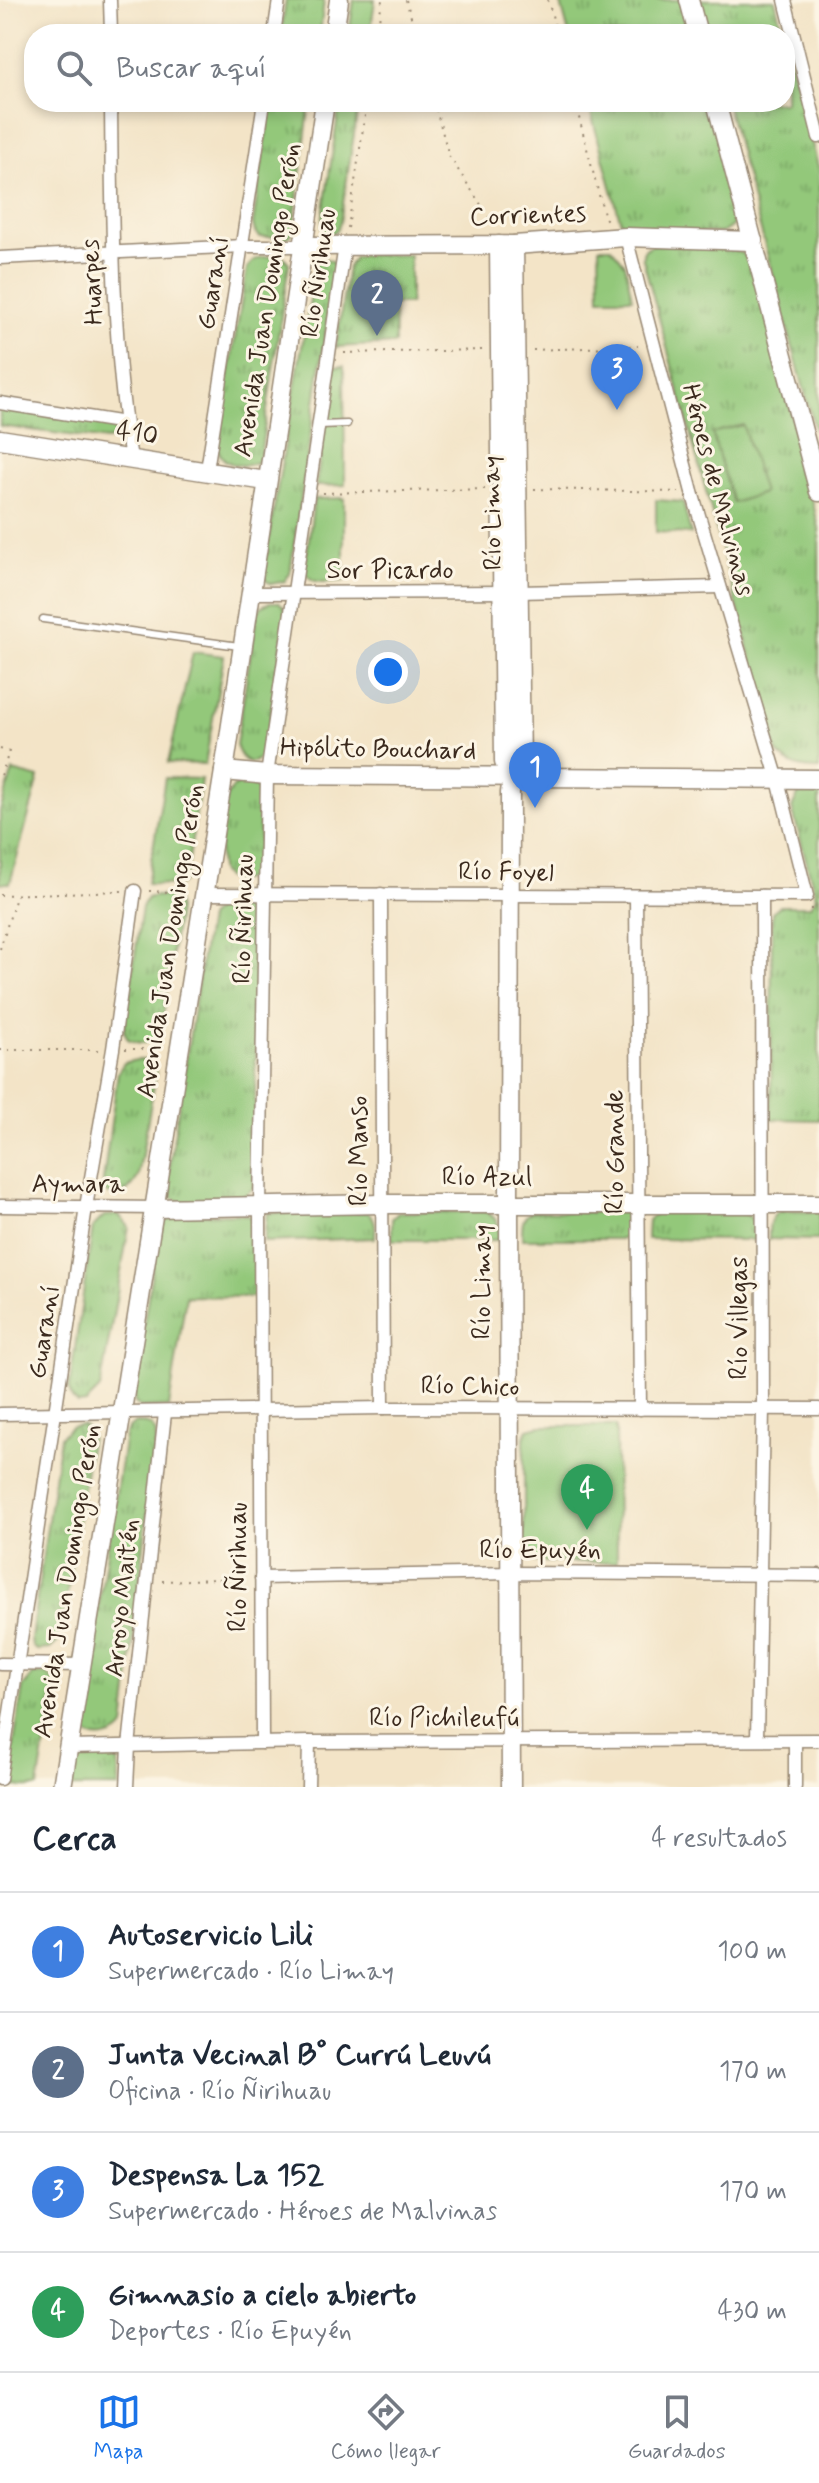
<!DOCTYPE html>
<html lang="es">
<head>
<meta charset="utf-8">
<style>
	body { margin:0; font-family:Mynerve,sans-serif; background:#f2f2f3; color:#1f2937 }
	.you { position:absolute; left:388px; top:672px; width:28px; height:28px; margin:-20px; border:6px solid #fff; border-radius:50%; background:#1a73e8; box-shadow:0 0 0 12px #1a73e833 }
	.badge { display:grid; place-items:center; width:52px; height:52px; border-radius:50%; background:#1a73e8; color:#fff; font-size:26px; font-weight:700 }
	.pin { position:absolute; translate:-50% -66px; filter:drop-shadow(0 2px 4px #0008) }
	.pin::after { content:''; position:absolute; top:42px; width:28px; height:24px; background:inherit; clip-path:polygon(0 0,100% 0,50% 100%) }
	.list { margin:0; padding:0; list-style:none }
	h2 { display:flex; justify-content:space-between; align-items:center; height:104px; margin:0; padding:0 32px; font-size:34px }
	h2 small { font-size:26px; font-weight:400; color:#747a83 }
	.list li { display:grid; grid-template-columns:52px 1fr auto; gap:24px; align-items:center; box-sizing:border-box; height:120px; padding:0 32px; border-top:2px solid #e0e1e3 }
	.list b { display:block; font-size:30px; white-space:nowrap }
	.list p { margin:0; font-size:26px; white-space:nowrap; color:#747a83 }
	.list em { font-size:26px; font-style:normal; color:#747a83 }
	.icon { flex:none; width:44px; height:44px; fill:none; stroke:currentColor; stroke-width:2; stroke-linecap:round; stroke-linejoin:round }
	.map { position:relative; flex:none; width:819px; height:1787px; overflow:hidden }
	.search { position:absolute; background:#fff; box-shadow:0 4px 12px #0003; left:24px; right:24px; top:24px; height:88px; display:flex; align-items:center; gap:20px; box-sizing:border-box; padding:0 28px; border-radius:32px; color:#747a83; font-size:30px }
	.sheet { height:584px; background:#fff }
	nav { display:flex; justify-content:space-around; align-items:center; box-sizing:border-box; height:112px; border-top:2px solid #e0e1e3; background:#fff; font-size:22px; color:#747a83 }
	nav a { display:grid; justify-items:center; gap:4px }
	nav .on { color:#1a73e8 }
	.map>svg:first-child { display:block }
	.grass { fill:url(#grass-tufts); stroke:#67794c; stroke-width:2 }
	.green { fill:#93c87a; stroke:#67794c; stroke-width:2 }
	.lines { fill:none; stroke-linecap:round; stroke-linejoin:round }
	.lane-casing { stroke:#978772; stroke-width:9 }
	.street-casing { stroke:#978772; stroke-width:15 }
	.secondary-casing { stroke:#978772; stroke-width:21 }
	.path { stroke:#978772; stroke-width:2; stroke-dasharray:2 6; stroke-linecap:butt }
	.lane { stroke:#fff; stroke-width:6 }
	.street { stroke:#fff; stroke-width:12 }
	.secondary { stroke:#fff; stroke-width:18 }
	.labels { text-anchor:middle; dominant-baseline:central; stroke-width:6; stroke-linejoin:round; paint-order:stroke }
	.street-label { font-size:26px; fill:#3b2a1e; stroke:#fcf5e5 }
</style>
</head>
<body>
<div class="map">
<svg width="819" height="1787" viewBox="0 0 819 1787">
	<defs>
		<pattern id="grass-tufts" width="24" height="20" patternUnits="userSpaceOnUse" patternTransform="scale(2)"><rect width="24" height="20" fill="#93c87a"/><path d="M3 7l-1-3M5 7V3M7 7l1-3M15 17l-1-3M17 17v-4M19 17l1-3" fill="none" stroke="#79a363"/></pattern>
	</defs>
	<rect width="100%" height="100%" fill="#fcf5e5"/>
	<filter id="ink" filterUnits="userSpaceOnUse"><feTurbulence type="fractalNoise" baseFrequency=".0125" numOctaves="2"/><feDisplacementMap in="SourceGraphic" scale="16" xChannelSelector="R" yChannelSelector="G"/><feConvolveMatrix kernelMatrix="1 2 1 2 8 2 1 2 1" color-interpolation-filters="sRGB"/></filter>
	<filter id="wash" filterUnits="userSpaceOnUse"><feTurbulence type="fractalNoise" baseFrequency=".006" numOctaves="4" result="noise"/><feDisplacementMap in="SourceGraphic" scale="32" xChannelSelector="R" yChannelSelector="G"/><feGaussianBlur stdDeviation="1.8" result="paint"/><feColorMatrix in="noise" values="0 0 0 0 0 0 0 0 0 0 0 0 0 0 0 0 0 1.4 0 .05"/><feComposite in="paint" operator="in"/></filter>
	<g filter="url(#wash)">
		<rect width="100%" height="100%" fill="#f3e4c7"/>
		<!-- grass -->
		<g class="grass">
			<polygon points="286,0 324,0 320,34 281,34"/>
			<polygon points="354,0 375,0 370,34 349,34"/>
			<polygon points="560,0 681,0 690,34 569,34"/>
			<polygon points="699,0 775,0 783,34 708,34"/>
			<polygon points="785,43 819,170 819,444 726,102 785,102"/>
			<polygon points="271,102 310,102 293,231 288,237 260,237 255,232 253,224"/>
			<polygon points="340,102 359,102 340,223 337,230 330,234 323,230 322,222"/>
			<path d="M588 102H708L738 212C735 224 732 228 721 233L630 229 621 223Z"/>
			<path d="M653 245C685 246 732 238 754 263L819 528V769C800 769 790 766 777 753L643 259C642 251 645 248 653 245Z"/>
			<polygon points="362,255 410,255 410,304 394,304 395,344 336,347 348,267 354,258"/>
			<path d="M283 256 289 263 261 450 258 462C240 469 220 465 217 445L247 269C255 254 268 257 283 256Z"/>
			<polygon points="322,258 332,261 335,267 290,573 285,581 272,584 266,581 263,572 315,271 317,262"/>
			<polygon points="0,408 109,424 114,427 115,438 107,440 0,426"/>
			<path d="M270 602H279L284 607 286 615 266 749C255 769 242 765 236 745L257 614 262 606Z"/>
			<polygon points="193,652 224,656 205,764 168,763"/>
			<polygon points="13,771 39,778 10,883 0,883 0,811"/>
			<polygon points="165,778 201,779 186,879 180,885 147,884"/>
			<path d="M241 783 252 784 258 789 260 797 259 868C248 883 235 886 221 873 217 858 221 811 227 796 230 789 235 786 241 783Z"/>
			<polygon points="808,789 819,789 819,1120 771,1119 772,912 780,906 810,906 816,897 792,808 798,795"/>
			<path d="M156 896 170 897 177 902 178 910 161 1032C152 1045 141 1045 128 1039L124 1031 142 907 147 898Z"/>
			<path d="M227 904C242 905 251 905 257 920L254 1187 241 1199 181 1202 172 1197 167 1183 208 918 216 909Z"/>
			<path d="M136 1060H145L152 1064 156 1073 138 1177C130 1191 120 1201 104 1191L103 1181 118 1072 124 1063Z"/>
			<path d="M532 1211 622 1212 628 1215 631 1239H522C522 1227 521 1217 532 1211Z"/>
			<path d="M780 1211 819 1212V1240L769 1239C769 1226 768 1218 780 1211Z"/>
			<path d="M367 1212C377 1218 375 1227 375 1238L264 1242 267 1213Z"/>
			<path d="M399 1212H486C499 1219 499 1226 500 1240H392V1219Z"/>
			<path d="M658 1212 744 1213C757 1220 756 1227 756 1240L647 1239 648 1220Z"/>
			<polygon points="242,1214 251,1217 255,1224 255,1297 186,1296 169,1407 141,1408 135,1403 133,1391 158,1234 165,1222 176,1215"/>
			<polygon points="119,1215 129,1227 100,1389 86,1403 78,1404 72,1399 69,1389 93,1227 104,1216"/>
			<path d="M136 1423C146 1423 152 1423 156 1434L124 1727C118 1737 97 1743 87 1734 84 1731 83 1725 81 1721L125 1435 129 1428Z"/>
			<polygon points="82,1425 88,1429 91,1436 60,1640 50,1649 36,1650 32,1646 31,1639 60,1437 71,1427"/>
			<polygon points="47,1674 52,1679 54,1686 38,1787 7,1787 23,1687 33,1675"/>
			<polygon points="87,1755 112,1755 118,1760 119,1787 70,1787 73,1767 78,1758"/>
		</g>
		<!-- green -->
		<g class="green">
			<polygon points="599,247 611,247 625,264 632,298 600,298"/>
			<polygon points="344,366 345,485 316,486 334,367"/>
			<polygon points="743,425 763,493 733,503 712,433"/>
			<path d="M344 498V581C329 581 310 587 305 570L314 499Z"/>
			<polygon points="656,500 683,502 691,534 656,532"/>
			<polygon points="539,1426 616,1426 617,1562 538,1562 529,1560 524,1549 524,1438 528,1429"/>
		</g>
	</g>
	<g filter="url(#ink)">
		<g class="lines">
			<!-- lane casing -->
			<g class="lane-casing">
				<g id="lane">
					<polyline points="320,425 347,424"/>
					<polyline points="43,619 239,646"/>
				</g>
			</g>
			<!-- street casing -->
			<g class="street-casing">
				<g id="street">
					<polyline points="110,0 111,34"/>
					<polyline points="785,0 819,137"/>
					<polyline points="274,34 279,0"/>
					<path d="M111 102C112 221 112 342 131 459"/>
					<polyline points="0,258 243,246 305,246"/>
					<polyline points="0,403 125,423"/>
					<polyline points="207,470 264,102"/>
					<polyline points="251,593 520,592 720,587"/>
					<polyline points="204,894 807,896 778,780 692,492 626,237"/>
					<polyline points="381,894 383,1408"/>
					<polyline points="636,896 640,1409"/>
					<polyline points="0,1206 155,1208"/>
					<polyline points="0,1414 383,1408 819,1409"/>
					<polyline points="261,1578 512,1573 819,1575"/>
					<polyline points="0,1664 82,1665"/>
					<polyline points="757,1738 763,1409 762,896"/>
					<polyline points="262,1743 260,1206 267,775 345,245"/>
					<polyline points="69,1747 309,1742 819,1740"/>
					<polyline points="0,1779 86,1207 113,1049 135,891"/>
					<polyline points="127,1787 129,1746 165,1413"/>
					<polyline points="308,1787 309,1742"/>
					<polyline points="795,1787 795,1741"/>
				</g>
			</g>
			<!-- secondary casing -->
			<g class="secondary-casing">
				<g id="secondary">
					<polyline points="689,0 698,34"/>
					<polyline points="334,34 339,0"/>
					<polyline points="716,102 819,492"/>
					<polyline points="499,245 504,762 512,777"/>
					<polyline points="305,246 514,245 626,237 753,241"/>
					<polyline points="0,439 266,481"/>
					<polyline points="224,771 267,775 819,779"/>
					<polyline points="155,1208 383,1204 819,1204"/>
					<polyline points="62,1787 224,771 325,102"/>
					<polyline points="511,1787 509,1204 510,793 512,777 521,765 514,245"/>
				</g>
			</g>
			<!-- path -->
			<g class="path">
				<polyline points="406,0 416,34"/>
				<polyline points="548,0 557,34"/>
				<polyline points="377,34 382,0"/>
				<polyline points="434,102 449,156 497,229"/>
				<polyline points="575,102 605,218 610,223"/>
				<polyline points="348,228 367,102"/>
				<polyline points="533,350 638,346"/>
				<polyline points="344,353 485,350"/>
				<polyline points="534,489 679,492"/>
				<polyline points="323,493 485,489"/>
				<polyline points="0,749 9,752 0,779"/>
				<polyline points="149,891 187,893"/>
				<polyline points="0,895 123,891"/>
				<polyline points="810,909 819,909"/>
				<polyline points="0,949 16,897"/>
				<polyline points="125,1049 163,1049"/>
				<polyline points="0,1050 99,1050"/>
				<polyline points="162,1581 247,1578"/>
			</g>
			<!-- lane -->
			<use href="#lane" class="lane"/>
			<!-- street -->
			<use href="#street" class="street"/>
			<!-- secondary -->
			<use href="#secondary" class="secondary"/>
		</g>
	</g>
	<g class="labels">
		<!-- street labels -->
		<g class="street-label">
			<text transform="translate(528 216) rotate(-2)">Corrientes</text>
			<text transform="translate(319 273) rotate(-82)">Río Ñirihuau</text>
			<text transform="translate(93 282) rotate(-93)">Huarpes</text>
			<text transform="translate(214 283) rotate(-81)">Guaraní</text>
			<text transform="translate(268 300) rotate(-81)">Avenida Juan Domingo Perón</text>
			<text transform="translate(137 434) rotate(9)">410</text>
			<text transform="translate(717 490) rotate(75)">Héroes de Malvinas</text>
			<text transform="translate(493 513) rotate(-91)">Río Limay</text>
			<text x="390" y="571">Sor Picardo</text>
			<text transform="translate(378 750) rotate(1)">Hipólito Bouchard</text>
			<text transform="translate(506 873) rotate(1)">Río Foyel</text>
			<text transform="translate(244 919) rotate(-89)">Río Ñirihuau</text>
			<text transform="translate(171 941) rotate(-81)">Avenida Juan Domingo Perón</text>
			<text transform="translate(360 1151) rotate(-90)">Río Manso</text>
			<text transform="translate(616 1152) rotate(-90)">Río Grande</text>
			<text x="487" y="1178">Río Azul</text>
			<text x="78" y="1185">Aymara</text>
			<text transform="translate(483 1282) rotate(-90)">Río Limay</text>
			<text transform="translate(740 1318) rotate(-90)">Río Villegas</text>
			<text transform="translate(45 1332) rotate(-81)">Guaraní</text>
			<text transform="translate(470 1387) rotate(1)">Río Chico</text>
			<text x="540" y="1551">Río Epuyén</text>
			<text transform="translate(239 1567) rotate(-90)">Río Ñirihuau</text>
			<text transform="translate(68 1581) rotate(-81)">Avenida Juan Domingo Perón</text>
			<text transform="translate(123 1598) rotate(-84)">Arroyo Maitén</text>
			<text x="444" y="1719">Río Pichileufú</text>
		</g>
	</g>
</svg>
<div class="you"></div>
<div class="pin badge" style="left:535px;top:808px;background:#3f7fe0">1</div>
<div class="pin badge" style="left:377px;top:336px;background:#5c6f8a">2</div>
<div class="pin badge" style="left:617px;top:410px;background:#3f7fe0">3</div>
<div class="pin badge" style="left:587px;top:1530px;background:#2e9e5b">4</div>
<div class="search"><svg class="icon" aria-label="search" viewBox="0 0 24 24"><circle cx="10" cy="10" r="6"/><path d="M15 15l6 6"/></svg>Buscar aquí</div>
</div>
<section class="sheet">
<h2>Cerca<small>4 resultados</small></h2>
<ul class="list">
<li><span class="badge" style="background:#3f7fe0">1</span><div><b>Autoservicio Lili</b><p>Supermercado · Río Limay</p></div><em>100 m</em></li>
<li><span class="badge" style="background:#5c6f8a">2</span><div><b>Junta Vecinal B° Currú Leuvú</b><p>Oficina · Río Ñirihuau</p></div><em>170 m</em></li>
<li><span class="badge" style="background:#3f7fe0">3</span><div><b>Despensa La 152</b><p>Supermercado · Héroes de Malvinas</p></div><em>170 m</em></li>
<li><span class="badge" style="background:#2e9e5b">4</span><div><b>Gimnasio a cielo abierto</b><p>Deportes · Río Epuyén</p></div><em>430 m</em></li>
</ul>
</section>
<nav>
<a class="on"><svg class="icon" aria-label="map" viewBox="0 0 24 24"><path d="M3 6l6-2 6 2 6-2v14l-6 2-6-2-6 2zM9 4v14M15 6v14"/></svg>Mapa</a>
<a><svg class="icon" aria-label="directions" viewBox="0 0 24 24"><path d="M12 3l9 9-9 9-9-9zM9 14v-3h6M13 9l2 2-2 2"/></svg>Cómo llegar</a>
<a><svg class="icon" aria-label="saved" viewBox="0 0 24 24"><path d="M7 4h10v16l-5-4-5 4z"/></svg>Guardados</a>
</nav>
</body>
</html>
